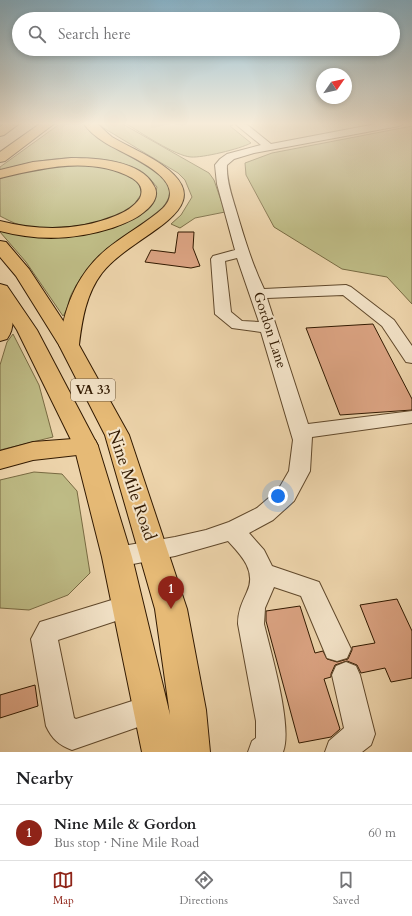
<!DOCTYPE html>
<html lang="en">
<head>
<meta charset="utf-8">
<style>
	body { margin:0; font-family:Cardo,serif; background:#f2f2f2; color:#202124 }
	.compass { position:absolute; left:316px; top:68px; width:36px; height:36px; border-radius:50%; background:#fff; box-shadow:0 2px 6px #0003; rotate:56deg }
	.you { position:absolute; left:278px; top:496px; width:14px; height:14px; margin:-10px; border:3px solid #fff; border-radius:50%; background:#1a73e8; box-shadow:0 0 0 6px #1a73e833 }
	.badge { display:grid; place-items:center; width:26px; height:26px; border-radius:50%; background:#8f2418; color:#fff; font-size:13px; font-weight:700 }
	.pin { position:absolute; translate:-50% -33px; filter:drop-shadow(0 1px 2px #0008) }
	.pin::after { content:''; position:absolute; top:21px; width:14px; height:12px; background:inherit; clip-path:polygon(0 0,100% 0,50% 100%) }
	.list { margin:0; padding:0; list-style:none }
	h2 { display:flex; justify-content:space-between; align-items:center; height:52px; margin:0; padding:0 16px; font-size:17px }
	h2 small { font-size:13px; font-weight:400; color:#757577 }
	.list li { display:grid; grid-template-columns:26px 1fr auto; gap:12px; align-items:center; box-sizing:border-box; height:56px; padding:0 16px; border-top:1px solid #e0e0e0 }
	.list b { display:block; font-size:15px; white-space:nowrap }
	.list p { margin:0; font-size:13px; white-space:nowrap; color:#757577 }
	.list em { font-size:13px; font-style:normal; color:#757577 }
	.icon { flex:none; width:22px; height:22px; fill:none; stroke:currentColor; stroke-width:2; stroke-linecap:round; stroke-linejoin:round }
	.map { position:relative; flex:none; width:412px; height:752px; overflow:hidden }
	.search { position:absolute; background:#fff; box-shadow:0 2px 6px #0003; left:12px; right:12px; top:12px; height:44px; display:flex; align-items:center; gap:10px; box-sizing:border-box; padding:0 14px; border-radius:22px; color:#757577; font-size:15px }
	.sheet { height:108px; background:#fff }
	nav { display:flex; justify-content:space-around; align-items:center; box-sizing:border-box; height:56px; border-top:1px solid #e0e0e0; background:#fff; font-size:11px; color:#757577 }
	nav a { display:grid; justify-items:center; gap:2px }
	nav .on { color:#8f2418 }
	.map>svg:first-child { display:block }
	.green { fill:#bebb85; stroke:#786a42 }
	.building { fill:#dba382; stroke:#311900 }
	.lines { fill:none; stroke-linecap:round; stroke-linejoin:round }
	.minor-casing { stroke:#60482b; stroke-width:2 }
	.major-casing { stroke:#311900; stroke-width:2 }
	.highway-casing { stroke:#311900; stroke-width:2 }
	.minor { fill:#f3e3c8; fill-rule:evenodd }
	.major { fill:#e6ba76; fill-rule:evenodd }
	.highway { fill:#e6ba76; fill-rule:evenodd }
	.labels { text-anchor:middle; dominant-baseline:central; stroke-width:4; stroke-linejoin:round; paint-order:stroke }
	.shield { fill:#f3e3c8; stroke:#6b563c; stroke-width:1 }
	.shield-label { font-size:13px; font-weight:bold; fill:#311900 }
	.street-label { font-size:14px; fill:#311900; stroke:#f3e3c8 }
	.near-street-label { font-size:17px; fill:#311900; stroke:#f3e3c8 }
</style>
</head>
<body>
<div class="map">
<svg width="412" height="752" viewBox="0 0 412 752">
	<rect width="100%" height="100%" fill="#edd4ab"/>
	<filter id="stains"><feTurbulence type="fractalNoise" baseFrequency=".005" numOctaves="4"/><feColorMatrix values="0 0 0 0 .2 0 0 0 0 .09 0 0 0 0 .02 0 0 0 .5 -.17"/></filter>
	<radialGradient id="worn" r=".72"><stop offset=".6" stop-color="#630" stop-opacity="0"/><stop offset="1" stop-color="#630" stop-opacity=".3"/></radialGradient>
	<!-- green -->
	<g class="green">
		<path d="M61 123H83L90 132 98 138 158 172C162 176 167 180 169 186 178 213 110 243 95 261 86 270 78 281 72 293 68 301 68 309 63 316L26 262 0 232V230L26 235 121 225 142 214 153 203 157 187C151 180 145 172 137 169 94 150 43 158 0 170V167Z"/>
		<polygon points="100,123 121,123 209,173 214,180 225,212 195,218 180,228 171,224 181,215 192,197 185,180 178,173 102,127"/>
		<path d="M125 123H231L233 125 230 126 251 143C240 149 202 158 191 157 175 156 140 132 125 123Z"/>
		<polygon points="412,126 412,304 387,277 342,269 274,227 246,175 245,163 272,153"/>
		<path d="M61 164C81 166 122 164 137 181 140 184 140 190 142 193 139 197 136 202 133 206 111 225 47 233 20 225 13 223 6 219 0 216V179L9 175Z"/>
		<polygon points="13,334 39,385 53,437 0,450 0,365 7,342"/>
		<polygon points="34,472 62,474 77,491 90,573 68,595 29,610 0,608 0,480"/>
	</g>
	<!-- building -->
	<g class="building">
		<polygon points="178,232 194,232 193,248 200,266 191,268 145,262 151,250 175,253"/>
		<polygon points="373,324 412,399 412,410 340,415 306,328"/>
		<polygon points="397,599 412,631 412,678 391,682 385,668 361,673 357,665 347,661 335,665 331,674 331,677 324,679 340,729 331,737 299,743 266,621 266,611 300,606 315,653 323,651 327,659 337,662 348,659 352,650 352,647 375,643 360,605"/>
		<polygon points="35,685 38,706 0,718 0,695"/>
	</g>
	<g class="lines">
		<!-- minor casing -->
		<g class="minor-casing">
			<g id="minor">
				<path d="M234 123H245L271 144 381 123H404L399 126 254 153 234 159 227 165C226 180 232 196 236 210 244 237 252 264 264 289L346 285 351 287 394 320 412 346V363L406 362 382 326 343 295 267 298 308 424 412 411V423L312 437 310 471 294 501 273 520 249 533 264 550 272 566 319 582 351 649 347 658 337 661 327 658 301 596 274 587 265 608 264 624C271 653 293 727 283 752H248L252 741 256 738V721L238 624C238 611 242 603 247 592 257 571 241 555 228 541L175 556 117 567 109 564 105 557 109 550 117 547 175 537 206 530 229 522 257 508 278 490 289 471 293 440 261 332 232 328 215 314 211 259 213 256 235 250 217 184 215 165 220 159 227 154 261 145ZM237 258 259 322 242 321 231 312 225 261Z"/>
				<path d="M128 595 137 598 141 606 137 614 58 640 74 718 76 719 151 695 161 699 166 709 161 719 72 750C59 745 52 739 46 726L31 639 40 622Z"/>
				<polygon points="346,662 356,666 360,675 375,734 371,745 362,752 325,752 329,741 344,728 332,675 336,666"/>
			</g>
		</g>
		<!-- major casing -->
		<g class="major-casing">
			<polygon id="major" points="0,241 6,242 29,269 79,345 129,435 187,609 206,710 210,752 142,752 102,557 74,446 17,330 0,304 0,284 7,286 37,330 98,446 132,557 170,715 155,609 105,435 59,345 16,276 0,257"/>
		</g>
		<!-- highway casing -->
		<g class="highway-casing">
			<g id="highway">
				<polygon points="5,123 20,123 4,135 0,136 0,127"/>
				<polygon points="41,123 55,123 5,161 0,162 0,152"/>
				<path d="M83 123C87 123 93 122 96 123 98 124 108 134 112 137 122 143 133 148 144 154 241 206 135 230 102 273 86 294 82 320 79 345L76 349 69 351 62 349 59 345C65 302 80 267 116 242 132 230 149 221 163 208 192 178 122 154 104 142 96 137 89 131 83 123Z"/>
				<path d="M71 158C96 158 141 160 154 186 160 196 152 206 144 212 135 220 123 224 112 228 75 240 37 241 0 231V221C39 231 78 231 115 216 125 212 134 207 140 198 144 189 140 183 132 178 91 156 42 168 0 178V170L33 162Z"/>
				<path d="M0 300 7 302C14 313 15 328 7 339L0 341Z"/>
				<polygon points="86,438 95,440 98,446 95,452 86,454 33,460 0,469 0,451 33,442"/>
			</g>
		</g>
		<!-- minor -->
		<use href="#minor" class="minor"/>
		<!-- major -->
		<use href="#major" class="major"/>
		<!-- highway -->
		<use href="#highway" class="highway"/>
	</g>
	<!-- sky -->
	<linearGradient id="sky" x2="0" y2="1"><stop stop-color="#88b6ce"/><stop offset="0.54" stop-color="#f7ecd9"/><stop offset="1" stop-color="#f7ecd9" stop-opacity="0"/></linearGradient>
	<rect width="412" height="229" fill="url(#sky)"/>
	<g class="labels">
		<!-- shield labels -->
		<rect class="shield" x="71" y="379" width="44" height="22" rx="3"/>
		<g class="shield-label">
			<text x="93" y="390">VA 33</text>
		</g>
		<!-- street labels -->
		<g class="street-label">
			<text transform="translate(270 330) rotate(72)">Gordon Lane</text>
		</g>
		<!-- near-street labels -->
		<g class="near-street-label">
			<text transform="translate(132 485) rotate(71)">Nine Mile Road</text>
		</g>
	</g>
	<rect width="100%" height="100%" filter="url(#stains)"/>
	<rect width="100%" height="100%" fill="url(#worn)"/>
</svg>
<svg class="compass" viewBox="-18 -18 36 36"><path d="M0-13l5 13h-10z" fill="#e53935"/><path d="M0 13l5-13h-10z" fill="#757577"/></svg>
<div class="you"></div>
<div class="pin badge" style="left:171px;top:609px">1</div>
<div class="search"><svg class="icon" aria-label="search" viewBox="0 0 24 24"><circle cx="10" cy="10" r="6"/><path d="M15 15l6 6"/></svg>Search here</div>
</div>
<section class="sheet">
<h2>Nearby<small></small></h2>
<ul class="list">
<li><span class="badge">1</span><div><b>Nine Mile &amp; Gordon</b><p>Bus stop · Nine Mile Road</p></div><em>60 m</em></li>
</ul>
</section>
<nav>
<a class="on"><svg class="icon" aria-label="map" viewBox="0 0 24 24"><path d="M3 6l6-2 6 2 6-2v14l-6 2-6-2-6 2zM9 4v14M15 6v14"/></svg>Map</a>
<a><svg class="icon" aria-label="directions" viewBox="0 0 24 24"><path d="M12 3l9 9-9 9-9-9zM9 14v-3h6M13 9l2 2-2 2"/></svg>Directions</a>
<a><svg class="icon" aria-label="saved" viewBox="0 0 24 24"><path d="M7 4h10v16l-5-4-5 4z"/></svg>Saved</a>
</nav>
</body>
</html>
